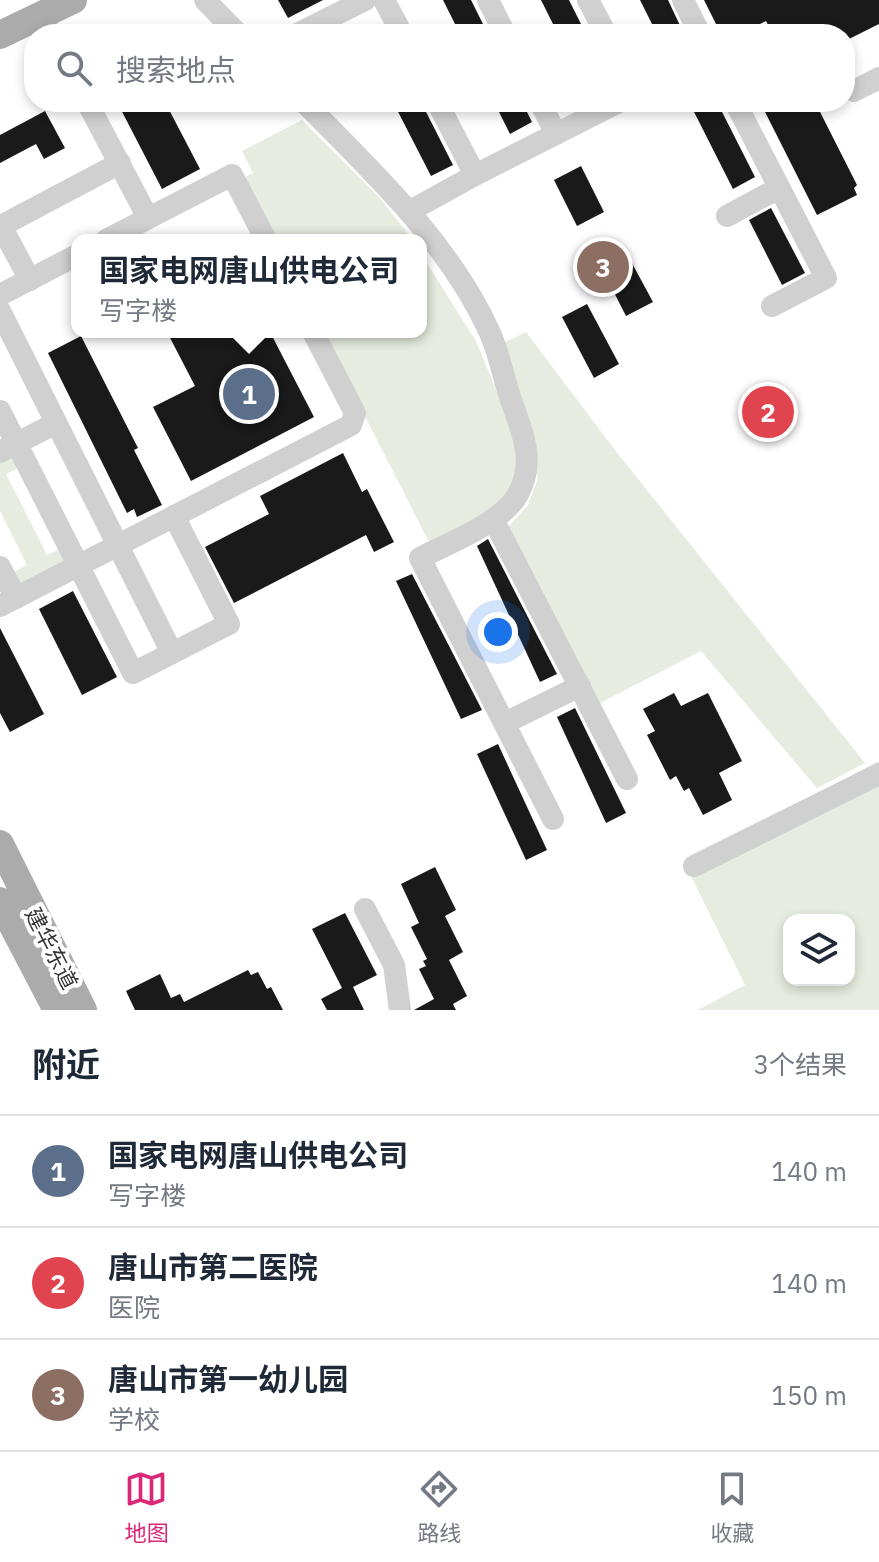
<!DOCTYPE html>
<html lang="zh">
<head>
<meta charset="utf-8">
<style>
	body { margin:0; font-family:"IBM Plex Sans","Noto Sans SC",sans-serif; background:#f2f2f3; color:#1f2937 }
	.controls { position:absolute; right:24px; bottom:24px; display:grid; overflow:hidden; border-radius:16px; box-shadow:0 4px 12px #0003 }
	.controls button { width:72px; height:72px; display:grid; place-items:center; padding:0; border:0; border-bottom:2px solid #e0e1e3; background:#fff; color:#1f2937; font:40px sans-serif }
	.you { position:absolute; left:498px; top:632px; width:28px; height:28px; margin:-20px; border:6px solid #fff; border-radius:50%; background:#1a73e8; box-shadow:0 0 0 12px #1a73e833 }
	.badge { display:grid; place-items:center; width:52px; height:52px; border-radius:50%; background:#db2777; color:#fff; font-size:26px; font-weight:700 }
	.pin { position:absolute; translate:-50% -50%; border:4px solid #fff; box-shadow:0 2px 8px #0006 }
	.popup { position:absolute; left:71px; top:234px; width:356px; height:104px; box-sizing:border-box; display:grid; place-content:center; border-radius:16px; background:#fff; filter:drop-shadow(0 2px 6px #0005); font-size:26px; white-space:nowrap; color:#747a83 }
	.popup b { font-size:30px; color:#1f2937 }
	.popup::after { content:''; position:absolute; left:50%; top:100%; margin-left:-16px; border:16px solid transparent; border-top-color:#fff }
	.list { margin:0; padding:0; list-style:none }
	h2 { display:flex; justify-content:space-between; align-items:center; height:104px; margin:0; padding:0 32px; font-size:34px }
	h2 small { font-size:26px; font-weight:400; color:#747a83 }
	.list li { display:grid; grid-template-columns:52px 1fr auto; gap:24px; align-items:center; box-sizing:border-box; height:112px; padding:0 32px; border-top:2px solid #e0e1e3 }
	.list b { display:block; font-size:30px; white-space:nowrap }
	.list p { margin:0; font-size:26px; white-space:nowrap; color:#747a83 }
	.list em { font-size:26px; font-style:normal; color:#747a83 }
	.icon { flex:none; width:44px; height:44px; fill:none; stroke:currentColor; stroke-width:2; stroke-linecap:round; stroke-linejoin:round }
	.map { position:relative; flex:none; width:879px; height:1010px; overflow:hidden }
	.search { position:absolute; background:#fff; box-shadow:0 4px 12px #0003; left:24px; right:24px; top:24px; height:88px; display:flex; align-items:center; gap:20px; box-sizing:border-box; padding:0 28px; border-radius:32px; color:#747a83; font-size:30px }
	.sheet { height:440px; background:#fff }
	nav { display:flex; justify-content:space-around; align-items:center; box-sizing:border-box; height:112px; border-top:2px solid #e0e1e3; background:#fff; font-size:22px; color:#747a83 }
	nav a { display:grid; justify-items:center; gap:4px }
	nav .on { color:#db2777 }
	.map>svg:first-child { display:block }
	.green { fill:#e6ecdf; fill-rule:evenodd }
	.building { fill:#1a1a1a }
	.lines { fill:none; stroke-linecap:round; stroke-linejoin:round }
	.minor { stroke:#d0d0d0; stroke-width:22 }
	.major { stroke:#ababab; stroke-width:28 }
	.labels { text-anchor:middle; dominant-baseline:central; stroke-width:8; stroke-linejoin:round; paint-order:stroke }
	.street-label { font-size:22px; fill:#333; stroke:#fff }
</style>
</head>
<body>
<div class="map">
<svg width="879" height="1010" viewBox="0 0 879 1010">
	<rect width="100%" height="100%" fill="#fff"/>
	<!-- green -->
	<g class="green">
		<polygon points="302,120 379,197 413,240 275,240 243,178 253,173 242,151"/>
		<polygon points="421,254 476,341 520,448 521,479 498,505 430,544 322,332 421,332"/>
		<polygon points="526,332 615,450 865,763 817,788 701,651 600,703 509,526 528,505 538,478 497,346"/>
		<polygon points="12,457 22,466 6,474 47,555 63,547 66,559 62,565 21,583 12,573 27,565 0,511 0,458"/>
		<path d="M879 761V1010H698L745 985 685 864ZM789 920H849V980H789Z"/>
	</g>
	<!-- building -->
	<g class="building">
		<polygon points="278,0 323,0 288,18"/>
		<polygon points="443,0 471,0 488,34 460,34"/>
		<polygon points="541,0 569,0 586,34 558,34"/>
		<polygon points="640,0 668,0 684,34 657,34"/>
		<polygon points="704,0 879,0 879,24 845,41 845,34 773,34 766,21 740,34 721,34"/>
		<polygon points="117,102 165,102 200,169 162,189"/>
		<polygon points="393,102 421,102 453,165 431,176"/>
		<polygon points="494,102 522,102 532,122 510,134"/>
		<polygon points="689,102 717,102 755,177 733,189"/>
		<polygon points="771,102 784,102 787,109 802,102 815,102 857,185 854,188 857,195 817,215 762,106"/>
		<polygon points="45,111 65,148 44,159 36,144 0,163 0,135"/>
		<polygon points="581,166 604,212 577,226 554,180"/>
		<polygon points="771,208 805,273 782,285 749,220"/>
		<polygon points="627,254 653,302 626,316 601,267"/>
		<polygon points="587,304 619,364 594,378 562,317"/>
		<polygon points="167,332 270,332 314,417 191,481 153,407 195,386"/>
		<polygon points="81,336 138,448 134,450 162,505 137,517 134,509 127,513 48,353"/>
		<polygon points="343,453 362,492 367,489 394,542 374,552 366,535 234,603 205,547 269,514 260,496"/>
		<polygon points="488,539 557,674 540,682 477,546"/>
		<polygon points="412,574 482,710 461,719 396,581"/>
		<polygon points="73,591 117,677 82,695 39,609"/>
		<polygon points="0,628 44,714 10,732 0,713"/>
		<polygon points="674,693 681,706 708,693 742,761 719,773 732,800 703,815 689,788 684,791 676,776 670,780 647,735 655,731 643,709"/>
		<polygon points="575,708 626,813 606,823 557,717"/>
		<polygon points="498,744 547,850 526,860 477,754"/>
		<polygon points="435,867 456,910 445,916 463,952 449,960 467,996 453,1004 456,1010 414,1010 434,999 419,969 426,966 423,961 427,959 411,927 419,923 401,884"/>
		<polygon points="345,913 377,975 353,987 364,1010 327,1010 321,999 342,988 312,929"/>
		<polygon points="248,970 251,975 258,972 267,989 271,987 283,1010 135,1010 126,991 160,974 171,998 180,994 184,1002"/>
	</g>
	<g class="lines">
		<!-- minor -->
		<g class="minor">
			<polyline points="205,0 238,34"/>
			<polyline points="384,0 402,34"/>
			<polyline points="488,0 505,34"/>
			<polyline points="588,0 606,34"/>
			<polyline points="683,0 700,34"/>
			<polyline points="41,16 51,34"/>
			<polyline points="297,34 365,0"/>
			<polyline points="854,91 879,78"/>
			<polyline points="87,102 148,218"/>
			<path d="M304 102C373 173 449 242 490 333 499 353 503 376 510 397 522 432 537 461 517 496 500 524 449 543 420 558L553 819"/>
			<polyline points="437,102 475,175"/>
			<polyline points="540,102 556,134"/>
			<polyline points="735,102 826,278 772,306"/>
			<polyline points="410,211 475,175 619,102"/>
			<polyline points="727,216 779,188"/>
			<polyline points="106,240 232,175 266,240"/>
			<polyline points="30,280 1,226 120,163"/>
			<polyline points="0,295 77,255"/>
			<polyline points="0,311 172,653"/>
			<polyline points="0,411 133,673 229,624 174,516"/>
			<polyline points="0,452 56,423"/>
			<polyline points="493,519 627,779"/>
			<polyline points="0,567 16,598"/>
			<polyline points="0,606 351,425 355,413 313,332"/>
			<polyline points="505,723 580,686"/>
			<polyline points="694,866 879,774"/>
			<polyline points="365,909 394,965 400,1010"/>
		</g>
		<!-- major -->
		<g class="major">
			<polyline points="0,35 73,0"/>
			<polyline points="0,844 83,1010"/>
			<polyline points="0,901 57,1010"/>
		</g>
	</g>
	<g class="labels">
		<!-- street labels -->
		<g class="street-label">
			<text transform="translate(52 948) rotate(63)">建华东道</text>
		</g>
	</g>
</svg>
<div class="controls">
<button><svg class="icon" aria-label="layers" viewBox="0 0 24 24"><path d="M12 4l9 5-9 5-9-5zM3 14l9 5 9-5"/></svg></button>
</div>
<div class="you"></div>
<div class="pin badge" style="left:249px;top:394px;background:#5c6f8a">1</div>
<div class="popup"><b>国家电网唐山供电公司</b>写字楼</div>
<div class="pin badge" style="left:768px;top:412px;background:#e0444e">2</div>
<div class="pin badge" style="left:603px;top:267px;background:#8d6e63">3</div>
<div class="search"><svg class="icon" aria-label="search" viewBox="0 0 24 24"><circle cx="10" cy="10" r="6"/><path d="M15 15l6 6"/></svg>搜索地点</div>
</div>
<section class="sheet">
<h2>附近<small>3个结果</small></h2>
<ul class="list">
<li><span class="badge" style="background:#5c6f8a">1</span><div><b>国家电网唐山供电公司</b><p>写字楼</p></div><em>140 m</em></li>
<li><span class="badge" style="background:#e0444e">2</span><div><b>唐山市第二医院</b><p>医院</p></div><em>140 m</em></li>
<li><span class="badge" style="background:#8d6e63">3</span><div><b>唐山市第一幼儿园</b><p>学校</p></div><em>150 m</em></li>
</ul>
</section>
<nav>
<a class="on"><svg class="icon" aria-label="map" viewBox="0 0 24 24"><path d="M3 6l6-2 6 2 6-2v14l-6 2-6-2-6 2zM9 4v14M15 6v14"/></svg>地图</a>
<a><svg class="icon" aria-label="directions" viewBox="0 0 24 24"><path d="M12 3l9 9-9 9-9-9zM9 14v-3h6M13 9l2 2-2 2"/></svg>路线</a>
<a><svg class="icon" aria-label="saved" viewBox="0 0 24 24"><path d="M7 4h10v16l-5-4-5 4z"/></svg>收藏</a>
</nav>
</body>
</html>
